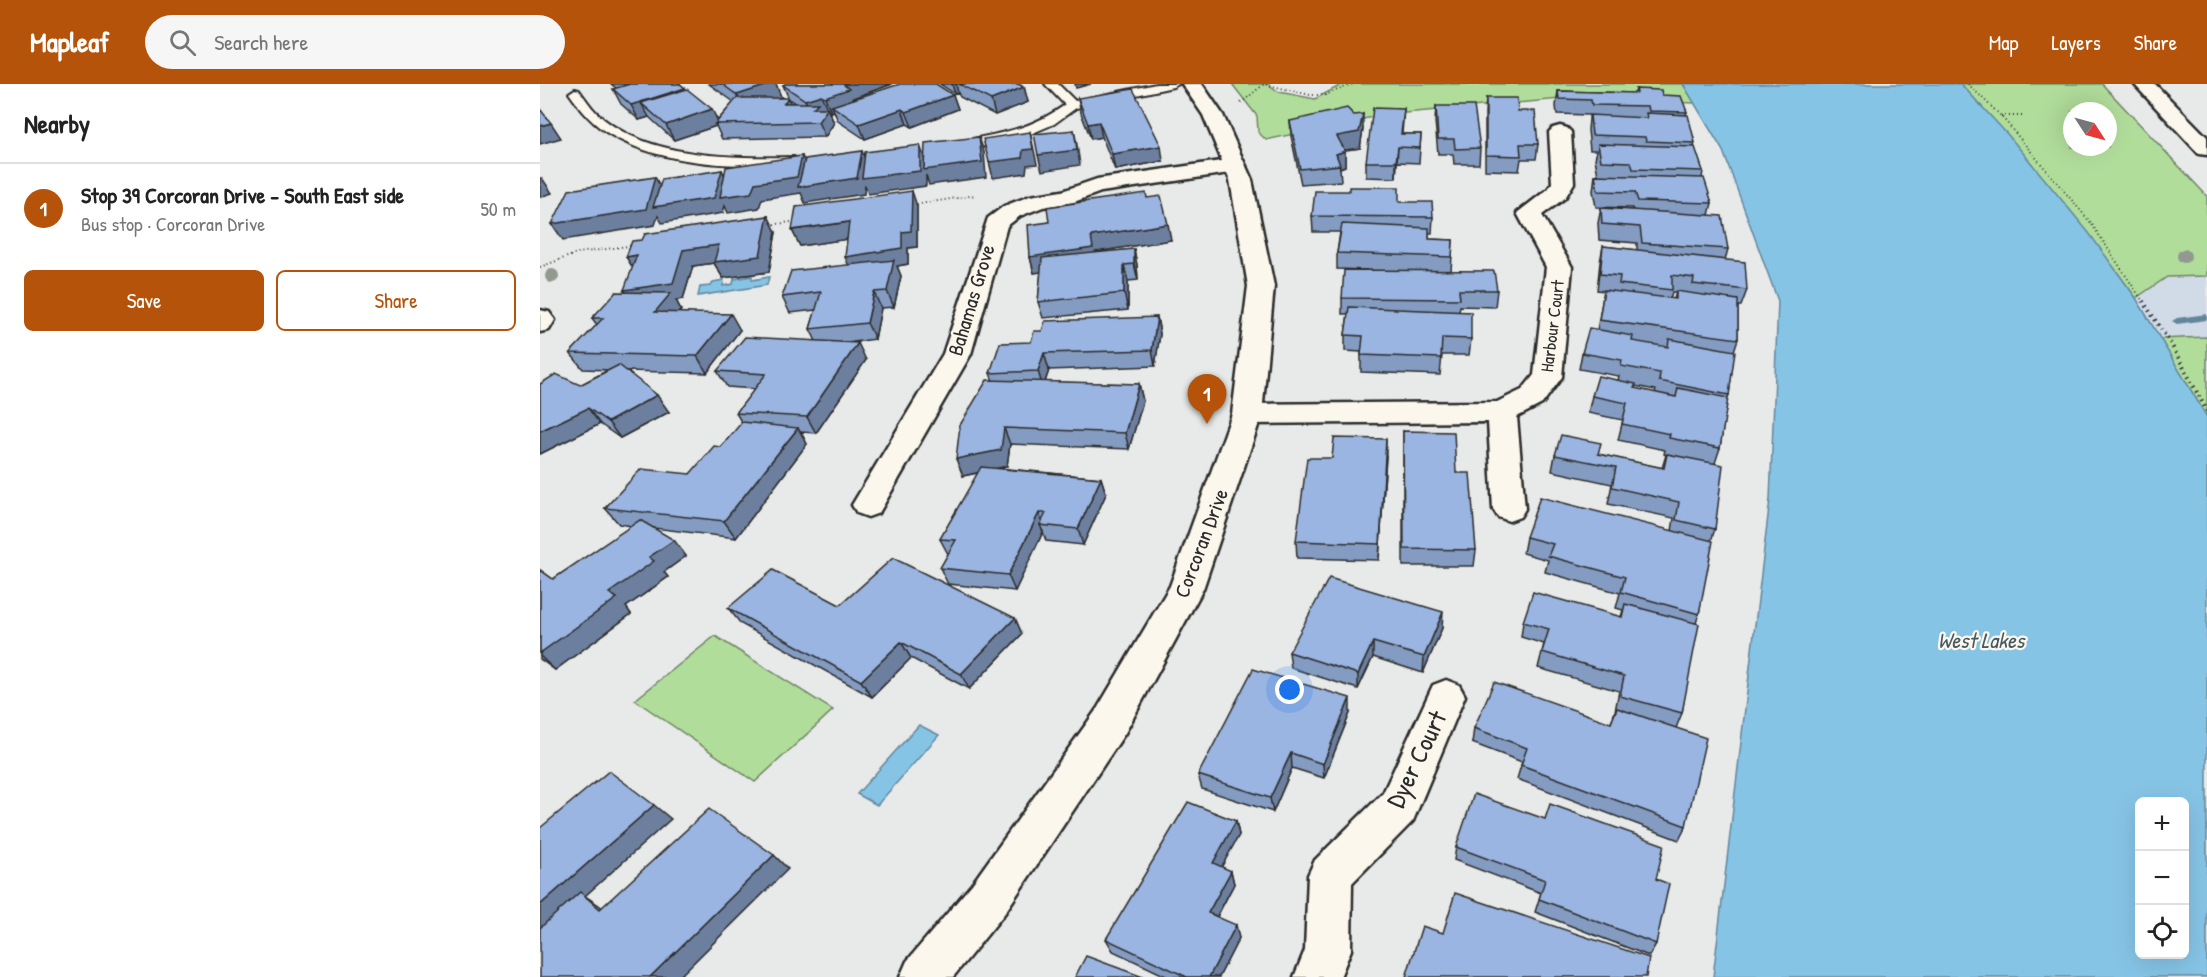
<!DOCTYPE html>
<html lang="en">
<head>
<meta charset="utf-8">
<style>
	body { margin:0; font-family:"Patrick Hand",sans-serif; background:#f6f6f6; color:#222 }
	.controls { position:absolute; right:18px; bottom:18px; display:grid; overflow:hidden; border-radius:9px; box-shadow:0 6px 24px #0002 }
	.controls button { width:54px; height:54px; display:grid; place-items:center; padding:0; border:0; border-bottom:2px solid #e0e0e0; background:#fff; color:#222; font:30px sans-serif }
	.compass { position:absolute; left:1523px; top:18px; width:54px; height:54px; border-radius:50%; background:#fff; box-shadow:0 6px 24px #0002; rotate:126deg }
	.you { position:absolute; left:750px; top:606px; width:21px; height:21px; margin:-15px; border:4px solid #fff; border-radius:50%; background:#1a73e8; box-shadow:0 0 0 9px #1a73e833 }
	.badge { display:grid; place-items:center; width:39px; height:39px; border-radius:50%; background:#b45309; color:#fff; font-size:20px; font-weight:700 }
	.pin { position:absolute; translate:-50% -50px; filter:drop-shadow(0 2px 3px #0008) }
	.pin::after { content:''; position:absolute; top:32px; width:21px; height:18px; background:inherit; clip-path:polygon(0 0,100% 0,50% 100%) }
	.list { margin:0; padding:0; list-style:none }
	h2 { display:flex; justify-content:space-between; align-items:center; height:78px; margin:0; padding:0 24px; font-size:26px }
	h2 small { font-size:20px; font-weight:400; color:#767676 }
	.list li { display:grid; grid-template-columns:39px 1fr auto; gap:18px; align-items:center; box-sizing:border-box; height:90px; padding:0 24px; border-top:2px solid #e0e0e0 }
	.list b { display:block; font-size:22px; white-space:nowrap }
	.list p { margin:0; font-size:20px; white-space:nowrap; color:#767676 }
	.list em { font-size:20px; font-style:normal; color:#767676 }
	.actions { display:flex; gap:12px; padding:18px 24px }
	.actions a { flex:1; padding:14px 0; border:2px solid #b45309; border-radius:9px; text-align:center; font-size:21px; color:#b45309 }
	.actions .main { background:#b45309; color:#fff }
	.icon { flex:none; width:33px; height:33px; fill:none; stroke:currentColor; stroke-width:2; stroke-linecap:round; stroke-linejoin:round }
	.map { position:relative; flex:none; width:1667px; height:893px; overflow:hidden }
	header { display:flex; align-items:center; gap:36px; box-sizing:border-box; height:84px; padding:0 30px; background:#b45309; color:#fff }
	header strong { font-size:28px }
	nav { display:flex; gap:33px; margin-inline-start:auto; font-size:21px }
	.search { width:420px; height:54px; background:#f6f6f6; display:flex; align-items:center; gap:15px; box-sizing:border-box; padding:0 21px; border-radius:33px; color:#767676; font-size:22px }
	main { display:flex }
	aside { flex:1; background:#fff }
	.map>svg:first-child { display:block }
	.built { fill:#d1dae7 }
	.green { fill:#b1dd9b; stroke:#6e8463; stroke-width:1.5; fill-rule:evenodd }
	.water { fill:#86c4e6; stroke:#62879b; stroke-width:1.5; fill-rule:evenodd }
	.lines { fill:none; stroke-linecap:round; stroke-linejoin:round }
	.stream { fill:#62879b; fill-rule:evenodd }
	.lane-casing { stroke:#2b2b2b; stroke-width:4 }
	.street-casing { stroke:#2b2b2b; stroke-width:5 }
	.secondary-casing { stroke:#2b2b2b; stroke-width:5 }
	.path-far1 { stroke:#2b2b2b; stroke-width:2; stroke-dasharray:1 3; stroke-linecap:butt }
	.path { stroke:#2b2b2b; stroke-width:4; stroke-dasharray:1.5 4; stroke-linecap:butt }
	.lane { fill:#fbf7ec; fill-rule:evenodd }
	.street { fill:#fbf7ec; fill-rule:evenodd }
	.secondary { fill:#fbf7ec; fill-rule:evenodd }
	.tree { fill:#929a90 }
	.wall { fill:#849cc2; stroke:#2b2b2b; stroke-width:1.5; fill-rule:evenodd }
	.shaded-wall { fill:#6c7f9e; stroke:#2b2b2b; stroke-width:1.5 }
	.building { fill:#9ab5e1; stroke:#2b2b2b; stroke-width:1.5 }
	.labels { text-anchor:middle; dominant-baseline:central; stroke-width:4.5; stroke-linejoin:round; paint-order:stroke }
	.far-street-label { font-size:18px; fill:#2b2b2b; stroke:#fbf7ec }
	.street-label { font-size:21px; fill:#2b2b2b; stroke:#fbf7ec }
	.water-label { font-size:22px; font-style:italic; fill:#465963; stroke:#fbf7ec }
	.near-street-label { font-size:26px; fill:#2b2b2b; stroke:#fbf7ec }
</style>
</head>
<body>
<header>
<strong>Mapleaf</strong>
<div class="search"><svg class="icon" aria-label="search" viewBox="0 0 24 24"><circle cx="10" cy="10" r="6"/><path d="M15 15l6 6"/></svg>Search here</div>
<nav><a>Map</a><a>Layers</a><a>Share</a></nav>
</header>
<main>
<aside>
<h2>Nearby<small></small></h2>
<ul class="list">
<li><span class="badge">1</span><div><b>Stop 39 Corcoran Drive - South East side</b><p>Bus stop · Corcoran Drive</p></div><em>50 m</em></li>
</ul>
<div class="actions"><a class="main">Save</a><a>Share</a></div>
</aside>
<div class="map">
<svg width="1667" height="893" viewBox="0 0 1667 893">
	<rect width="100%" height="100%" fill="#e8eaea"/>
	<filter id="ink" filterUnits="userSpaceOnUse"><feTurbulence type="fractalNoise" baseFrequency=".0167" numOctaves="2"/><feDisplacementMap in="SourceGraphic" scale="12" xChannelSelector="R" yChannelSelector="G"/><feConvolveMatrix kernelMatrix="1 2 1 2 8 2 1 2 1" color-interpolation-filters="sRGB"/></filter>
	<g filter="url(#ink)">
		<!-- built -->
		<polygon class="built" points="1667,192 1667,253 1619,255 1596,214 1627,193"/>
		<!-- green -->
		<g class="green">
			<polygon points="692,0 728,0 739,8 775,15 803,0 1143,0 1155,19 1021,15 842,31 726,56 718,48 717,32"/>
			<path d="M1421 0H1562L1667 112V192L1627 193 1596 214C1542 139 1484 68 1421 0ZM1532 27H1568V63H1532Z"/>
			<polygon points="1667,253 1667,333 1619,255"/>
			<polygon points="175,552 293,626 215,698 95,616"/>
		</g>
		<!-- water -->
		<g class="water">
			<path d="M1143 0H1421L1469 52 1549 149 1596 214 1667 333V893H1173L1230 415 1238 217 1183 67ZM1600 718H1644V870H1600Z"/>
			<polygon points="212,192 212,196 229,193 227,201 158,212 160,203 171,202 173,198 184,196 183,202 193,200 194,195"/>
			<polygon points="379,641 399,651 337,721 317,710"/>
		</g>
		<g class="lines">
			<!-- stream -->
			<polygon class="stream" points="1667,230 1667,236 1637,240 1632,237 1637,234"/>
			<!-- lane casing -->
			<g class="lane-casing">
				<g id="lane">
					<path d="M505 0H518L535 17 616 0H639L633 3 536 24 514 40 488 51 452 61 415 67 409 63 410 60C456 49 485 49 525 21Z"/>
					<path d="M35 5 39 6C45 14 50 22 56 28 103 75 193 74 254 73L261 77C254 84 239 81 230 81 178 82 117 78 71 51 53 41 41 26 29 9Z"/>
				</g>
			</g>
			<!-- street casing -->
			<g class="street-casing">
				<g id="street">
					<polygon points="1020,42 1027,44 1031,48 1034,99 1025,114 1002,131 1032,183 1022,293 1002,320 977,333 985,425 980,433 969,437 958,433 953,425 948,338 707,340 697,337 692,330 697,323 707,320 957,318 982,306 994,291 1006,183 977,129 1008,105 1012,99 1009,48 1013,44"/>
					<polygon points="695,75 703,77 706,82 703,87 561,108 534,118 503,123 480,132 467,142 431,270 339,429 328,433 317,429 312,421 403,270 448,134 464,122 490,112 522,107 557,95"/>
					<polygon points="0,226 9,228 15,236 9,246 0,248"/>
					<polygon points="906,596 919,601 925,612 873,737 812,799 811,866 800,893 754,893 765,866 768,791 775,776 843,709 893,601"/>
				</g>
			</g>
			<!-- secondary casing -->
			<g class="secondary-casing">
				<g id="secondary">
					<polygon points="642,0 662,0 683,31 712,96 734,202 722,330 663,505 585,649 464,830 413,893 360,893 367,877 432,800 557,625 630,502 692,330 708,202 690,96 663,31"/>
					<polygon points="1594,0 1615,0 1667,53 1667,71 1659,70"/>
				</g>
			</g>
			<!-- path-far1 -->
			<g class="path-far1">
				<polyline points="1428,0 1461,32 1551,139 1604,219"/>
				<polyline points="701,19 724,0 770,11 785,11 813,0"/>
				<polyline points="1461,32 1484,32"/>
				<polyline points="373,121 436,111"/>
				<polyline points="230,141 258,137"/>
				<polyline points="0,183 38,169 95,161"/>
			</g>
			<!-- path -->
			<polyline class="path" points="1603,217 1632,262 1667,327"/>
			<!-- lane -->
			<use href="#lane" class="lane"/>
			<!-- street -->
			<use href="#street" class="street"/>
			<!-- secondary -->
			<use href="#secondary" class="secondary"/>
		</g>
		<!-- trees -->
		<g class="tree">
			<circle cx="1644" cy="172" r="7"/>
			<circle cx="12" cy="192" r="7"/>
		</g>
		<!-- wall -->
		<g class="wall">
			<polygon points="71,0 141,0 140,0 178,36 194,18 169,0 236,0 241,13 251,19 255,19 249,15 243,1 245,0 352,0 313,14 314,15 413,11 418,25 372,43 367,40 325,55 298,37 294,27 291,28 289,27 294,39 285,53 182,55 176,42 134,56 109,33 99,36 81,20 73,5 76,4"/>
			<polygon points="400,0 478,0 484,3 488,18 455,31 420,13 418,9 415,10"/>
			<path d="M1096 5 1122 11 1147 28 1146 30 1155 59 1154 63 1163 87 1162 94 1172 119 1169 131 1188 165 1185 176 1207 206 1201 222H1198V255L1194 267 1189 311 1187 316 1180 364 1175 379V445L1171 457 1159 530 1156 539 1142 629 1136 644 1146 742 1139 756 977 695 982 678 932 659 934 644 1071 639 1075 627 1079 607 998 584 1004 560 981 553 983 538 1081 533 1083 526 1076 524 1080 509 1005 488 1008 476 983 469 986 453 1132 447 1134 434 1068 420 1072 400 1012 387 1015 371 1058 370 1122 384 1126 371 1124 370 1125 366 1078 356 1083 336 1048 329 1052 312 1078 296 1079 292 1039 285 1042 269 1057 246 1064 207 1057 206 1060 178 1063 162 1097 166V159L1059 156 1058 139 1061 124 1093 126 1092 124 1056 123 1053 107 1055 91H1058L1055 75 1057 66H1050L1048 46 1049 35V31L1017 30 1016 22 1018 7 1095 9ZM1132 208H1136L1134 215H1130ZM1095 302 1116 306 1115 309 1095 305Z"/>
			<polygon points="538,14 623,77 575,86 562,53 551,55 541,29"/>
			<polygon points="946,14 978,27 998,60 996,75 981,75 979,87 945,86 945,28"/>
			<polygon points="896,22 940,64 939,80 914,80 913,70 898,70 895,37"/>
			<polygon points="864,25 862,50 881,50 879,79 857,78 856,94 826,93 826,78"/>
			<polygon points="750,37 823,45 820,64 805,66 805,82 800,84 801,97 761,100 751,52"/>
			<polygon points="809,107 859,118 893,133 892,149 889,149 889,155 913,156 911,187 957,206 955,223 920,222 919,227 931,255 929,271 902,271 900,291 821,288 821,268 805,267 805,251 808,230 802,230 802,214 826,186 797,185 797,169 800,148 773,148 772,132"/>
			<polygon points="607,114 631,156 555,168 555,169 594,165 597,181 598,196 588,197 588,226 503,234 498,218 501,188 494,189 490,173 509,138"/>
			<polygon points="377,122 377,163 368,164 368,180 357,182 361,192 354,223 341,224 335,255 306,259 326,276 276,349 261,348 267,360 196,454 114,444 146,472 124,488 128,493 86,523 91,530 15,586 0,575 0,486 13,495 92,442 79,440 65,424 150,390 181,363 202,339 196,329 215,305 187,303 177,287 276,257 270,245 276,226 250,229 242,213 309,181 307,155 260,162 252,146"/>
			<polygon points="228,132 236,148 229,188 183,194 174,179 153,182 143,215 136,216 141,226 139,229 200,246 167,289 86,287 129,328 80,354 60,340 0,370 0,300 40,301 68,286 43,285 30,269 57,241 52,234 86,208 84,206"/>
			<polygon points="617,233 620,250 615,282 509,286 505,298 599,300 603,317 589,365 470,360 467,382 458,384 561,394 566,410 543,461 506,457 503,448 475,507 408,500 400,484 408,470 400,455 438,389 423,392 453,297 450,289 491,258 502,247"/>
			<polygon points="863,347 916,389 936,466 934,482 863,482"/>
			<polygon points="846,372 839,476 757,474 756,457 792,374"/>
			<polygon points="300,521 475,534 482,550 429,605 371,574 332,613 201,540 188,524"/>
			<polygon points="902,544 883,589 833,573 818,605 751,584 749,568"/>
			<polygon points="810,629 784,694 752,684 733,728 662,705 658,691"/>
			<polygon points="696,737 699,751 681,783 691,787 694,800 677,833 699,854 679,893 628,893 573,867 566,855"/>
			<polygon points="916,763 1116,795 1116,860 1109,872 995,828 1001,809 914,776"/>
		</g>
		<!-- shaded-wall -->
		<g class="shaded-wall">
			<polygon points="231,0 236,0 241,13 204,26 197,11"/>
			<polygon points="304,0 352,0 313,14 315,19 292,22 294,27 291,28 285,13"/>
			<polygon points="412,0 416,0 418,9 415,10"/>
			<polygon points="535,0 551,0 536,4"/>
			<polygon points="484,3 488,18 455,31 451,16"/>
			<polygon points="145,4 152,19 101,19 109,33 99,36 91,21"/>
			<polygon points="281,11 294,39 285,53 278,38 272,31 265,16"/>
			<polygon points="413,11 418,25 372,43 366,28"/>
			<polygon points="248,14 255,28 244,19"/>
			<polygon points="172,25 179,40 175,40 176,42 134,56 126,41"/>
			<polygon points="362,25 367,40 325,55 319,40"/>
			<polygon points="823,30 823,45 820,64 798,67 797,52"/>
			<polygon points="559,38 562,53 551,55 548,40"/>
			<polygon points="11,39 21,54 0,60 0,42"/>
			<polygon points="534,46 537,61 540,81 502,87 498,71"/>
			<polygon points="490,48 497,80 487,81 486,89 453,94 449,78 483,66"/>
			<polygon points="439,53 444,68 446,93 389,101 386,91 386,102 328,110 325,101 324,110 265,119 261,109 222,115 219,124 188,129 185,122 183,129 122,139 118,132 115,141 23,156 12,140 115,93 124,109 182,86 190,102 215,99 262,72 269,87 322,67 328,83 380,61 385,76"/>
			<polygon points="621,62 623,77 575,86 572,70"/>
			<polygon points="858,63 857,78 856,94 856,78"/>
			<polygon points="805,67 805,82 800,84 796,70"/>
			<polygon points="0,94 2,94 12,109 0,113"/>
			<polygon points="372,107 377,122 377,163 368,164 368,180 357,182 361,192 354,223 347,207 312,189 305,173 362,148"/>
			<polygon points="228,132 236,148 229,188 183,194 174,179 153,182 143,215 136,216 141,226 126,244 95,222 84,206 143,166"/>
			<polygon points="309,138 316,154 260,162 252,146"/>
			<polygon points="628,140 631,156 555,168 557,180 494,189 490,173 551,152"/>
			<polygon points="594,165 597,181 598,196 594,180"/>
			<polygon points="97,171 96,189 86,173"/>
			<polygon points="584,181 588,197 588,226 584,209"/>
			<polygon points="334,208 341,224 335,255 327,239"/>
			<polygon points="191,230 200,246 167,289 157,272"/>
			<polygon points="617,233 620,250 615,282 612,266"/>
			<polygon points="318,259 326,276 276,349 267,333"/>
			<polygon points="504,269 509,286 503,304 498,287"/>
			<polygon points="599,300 603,317 589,365 585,349"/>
			<polygon points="117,311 129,328 80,354 68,338"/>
			<polygon points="48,324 60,340 0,370 0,347"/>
			<polygon points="258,344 267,360 196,454 184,437"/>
			<polygon points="464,344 470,360 467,382 423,392 416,375"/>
			<polygon points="846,355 846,372 839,476 840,460"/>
			<polygon points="561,394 566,410 543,461 538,445"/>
			<polygon points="499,429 503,441 500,441 503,448 475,507 468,491"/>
			<polygon points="134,456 146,472 124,488 128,493 86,523 91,530 15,586 0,572 0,569 109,473"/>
			<polygon points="903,528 902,544 883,589 884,573"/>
			<polygon points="475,534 482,550 429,605 421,590"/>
			<polygon points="361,558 371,574 332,613 321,597"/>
			<polygon points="833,558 833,573 818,605 818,590"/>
			<polygon points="810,614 810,629 784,694 783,680"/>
			<polygon points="751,669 752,684 733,728 730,714"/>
			<polygon points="114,721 131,735 45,812 59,821 78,837 60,825 0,852 0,821"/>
			<polygon points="696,737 699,751 676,793 673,779"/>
			<polygon points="234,771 248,785 139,893 110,893"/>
			<polygon points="691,787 694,800 672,841 668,829"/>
			<polygon points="696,841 699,854 679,893 669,893"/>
		</g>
		<!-- building -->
		<g class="building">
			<polygon points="90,0 140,0 145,4 91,21 73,5"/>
			<polygon points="182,0 231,0 197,11"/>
			<polygon points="245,0 304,0 303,0 309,5 285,13 281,11 265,16 243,1"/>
			<polygon points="360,0 396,0 413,11 366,28 362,25 319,40 292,22"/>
			<polygon points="419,0 478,0 484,3 451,16"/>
			<polygon points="147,5 172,25 126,41 101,19"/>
			<polygon points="593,5 621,62 572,70 559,38 548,40 538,14"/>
			<polygon points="1096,5 1121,6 1122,11 1141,12 1147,28 1109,27 1108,22 1052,21 1051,16 1019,15 1018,7 1097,9"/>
			<polygon points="197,14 248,14 244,19 278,19 273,24 288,24 278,38 175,40"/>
			<polygon points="946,14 977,14 978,27 995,27 998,60 980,60 981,72 946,71"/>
			<polygon points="896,22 934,22 940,64 915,65 914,55 898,55"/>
			<polygon points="807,24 814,31 823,30 819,48 797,52 805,67 796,70 800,81 760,85 750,37"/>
			<polygon points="833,24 864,25 861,50 881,50 880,64 858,63 856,78 826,78"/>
			<polygon points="0,25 11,39 0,42"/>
			<polygon points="1106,29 1148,31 1155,59 1106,57 1105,53 1052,51 1050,31 1107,34"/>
			<polygon points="534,46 537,66 498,71 494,50"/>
			<polygon points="490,48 493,65 483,66 482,74 449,78 443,55"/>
			<polygon points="439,53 442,78 384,86 385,59"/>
			<polygon points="1058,60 1155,63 1163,87 1093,85 1091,78 1061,77"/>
			<polygon points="380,61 380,87 322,94 325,68"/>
			<polygon points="322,67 317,94 258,103 265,75"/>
			<polygon points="262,72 257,93 215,99 211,109 180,113 186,83"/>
			<polygon points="182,86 174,114 113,123 122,95"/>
			<polygon points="1055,91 1164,94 1172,119 1098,117 1095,108 1058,107"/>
			<polygon points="115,93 106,125 12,140 29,106"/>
			<polygon points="809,103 859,103 859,118 892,118 893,133 772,132 775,107 809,107"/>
			<polygon points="372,107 371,147 362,148 362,164 305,173 309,138 252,146 256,123"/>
			<polygon points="606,109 607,114 621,112 628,140 551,152 553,164 490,173 488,141 509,138 507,123"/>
			<polygon points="1061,124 1182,132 1188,165 1102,159 1100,143 1062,140"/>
			<polygon points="228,132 220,172 174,178 179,161 143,166 133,199 84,206 97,171 86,173 92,157 102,156 105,150"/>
			<polygon points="802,140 889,144 889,155 913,156 912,173 797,169"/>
			<polygon points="1063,162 1205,178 1207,206 1153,200 1154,194 1132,191 1132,206 1079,200 1080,192 1060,190"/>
			<polygon points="594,165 594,180 584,181 584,209 498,218 502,174"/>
			<polygon points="354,176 347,207 334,208 327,239 270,245 281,208 242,213 251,187"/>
			<polygon points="804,186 954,187 957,206 919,206 920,215 802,214"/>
			<polygon points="1064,206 1136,215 1136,207 1198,216 1198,255 1059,236"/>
			<polygon points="76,208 131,209 115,228 191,230 157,272 30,269 63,234 52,234"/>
			<polygon points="809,223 931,228 931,255 902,254 901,274 821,271 823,252 805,251"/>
			<polygon points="617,233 612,266 504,269 498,287 450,289 460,259 491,258 494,247 502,247 505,237"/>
			<polygon points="1049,244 1093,252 1092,257 1128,263 1129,255 1195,267 1189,311 1119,297 1120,289 1081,282 1082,276 1042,269"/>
			<polygon points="205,253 318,259 267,333 196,329 226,290 177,287"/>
			<polygon points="79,281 117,311 68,338 48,324 0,347 0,300 16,290 40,301"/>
			<polygon points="1058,292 1096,300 1094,304 1136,313 1138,304 1188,314 1180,364 1129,354 1130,350 1082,340 1087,319 1052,312"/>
			<polygon points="447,296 599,300 585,349 464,344 461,366 416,375 420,341"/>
			<polygon points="202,338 258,344 184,437 65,424 101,385 150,390 174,362 181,363"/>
			<polygon points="863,347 914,348 916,389 930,389 936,466 864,465"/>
			<polygon points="1021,351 1061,359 1058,370 1124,384 1127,370 1183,381 1175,445 1136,436 1139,418 1072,403 1076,383 1015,371"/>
			<polygon points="794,354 846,355 840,460 756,457 767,374 792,374"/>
			<polygon points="441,383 561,394 538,445 500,441 506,429 499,429 468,491 400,484 416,456 400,455"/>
			<polygon points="1000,413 1173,457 1159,530 1081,508 1085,493 1008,472 1013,460 986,453"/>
			<polygon points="100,436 134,456 109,473 114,477 69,509 77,514 0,569 0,486 13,495"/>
			<polygon points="353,474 475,534 421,590 361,558 321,597 188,524 233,486 300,521"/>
			<polygon points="789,494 903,528 884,573 833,558 818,590 749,568"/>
			<polygon points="993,508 1082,533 1085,520 1159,540 1142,629 1080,612 1084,592 1002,568 1009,545 983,538"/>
			<polygon points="713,585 810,614 783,680 751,669 730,714 658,691"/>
			<polygon points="954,598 1071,639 1077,624 1166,654 1146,742 981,681 987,664 934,644"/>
			<polygon points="69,687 114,721 0,821 0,744"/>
			<polygon points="934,710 1005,735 1010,720 1124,761 1116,795 1129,800 1116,860 999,815 1005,796 916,763"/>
			<polygon points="648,718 696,737 673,779 691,787 668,829 696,841 669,893 647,893 566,855"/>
			<polygon points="169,725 234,771 110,893 0,893 0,844 40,808 60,825"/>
			<polygon points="915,809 1109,874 1106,893 866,893 882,842 903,849"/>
			<polygon points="546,872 603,893 535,893"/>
		</g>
	</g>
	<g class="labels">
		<!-- far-street labels -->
		<g class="far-street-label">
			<text transform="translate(1012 242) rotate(-83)">Harbour Court</text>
		</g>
		<!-- street labels -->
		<g class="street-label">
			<text transform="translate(431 216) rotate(-73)">Bahamas Grove</text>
			<text transform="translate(661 459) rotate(-69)">Corcoran Drive</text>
		</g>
		<!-- water labels -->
		<g class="water-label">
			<text x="1441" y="556">West Lakes</text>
		</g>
		<!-- near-street labels -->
		<g class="near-street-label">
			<text transform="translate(876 675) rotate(-64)">Dyer Court</text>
		</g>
	</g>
</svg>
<div class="controls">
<button>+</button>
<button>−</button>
<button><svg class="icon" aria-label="locate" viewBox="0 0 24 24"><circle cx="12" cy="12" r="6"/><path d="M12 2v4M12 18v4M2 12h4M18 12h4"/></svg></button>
</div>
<svg class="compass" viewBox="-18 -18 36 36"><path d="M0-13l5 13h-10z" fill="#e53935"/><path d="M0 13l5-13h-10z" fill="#767676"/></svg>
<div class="you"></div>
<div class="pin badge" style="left:667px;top:340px">1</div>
</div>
</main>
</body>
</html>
